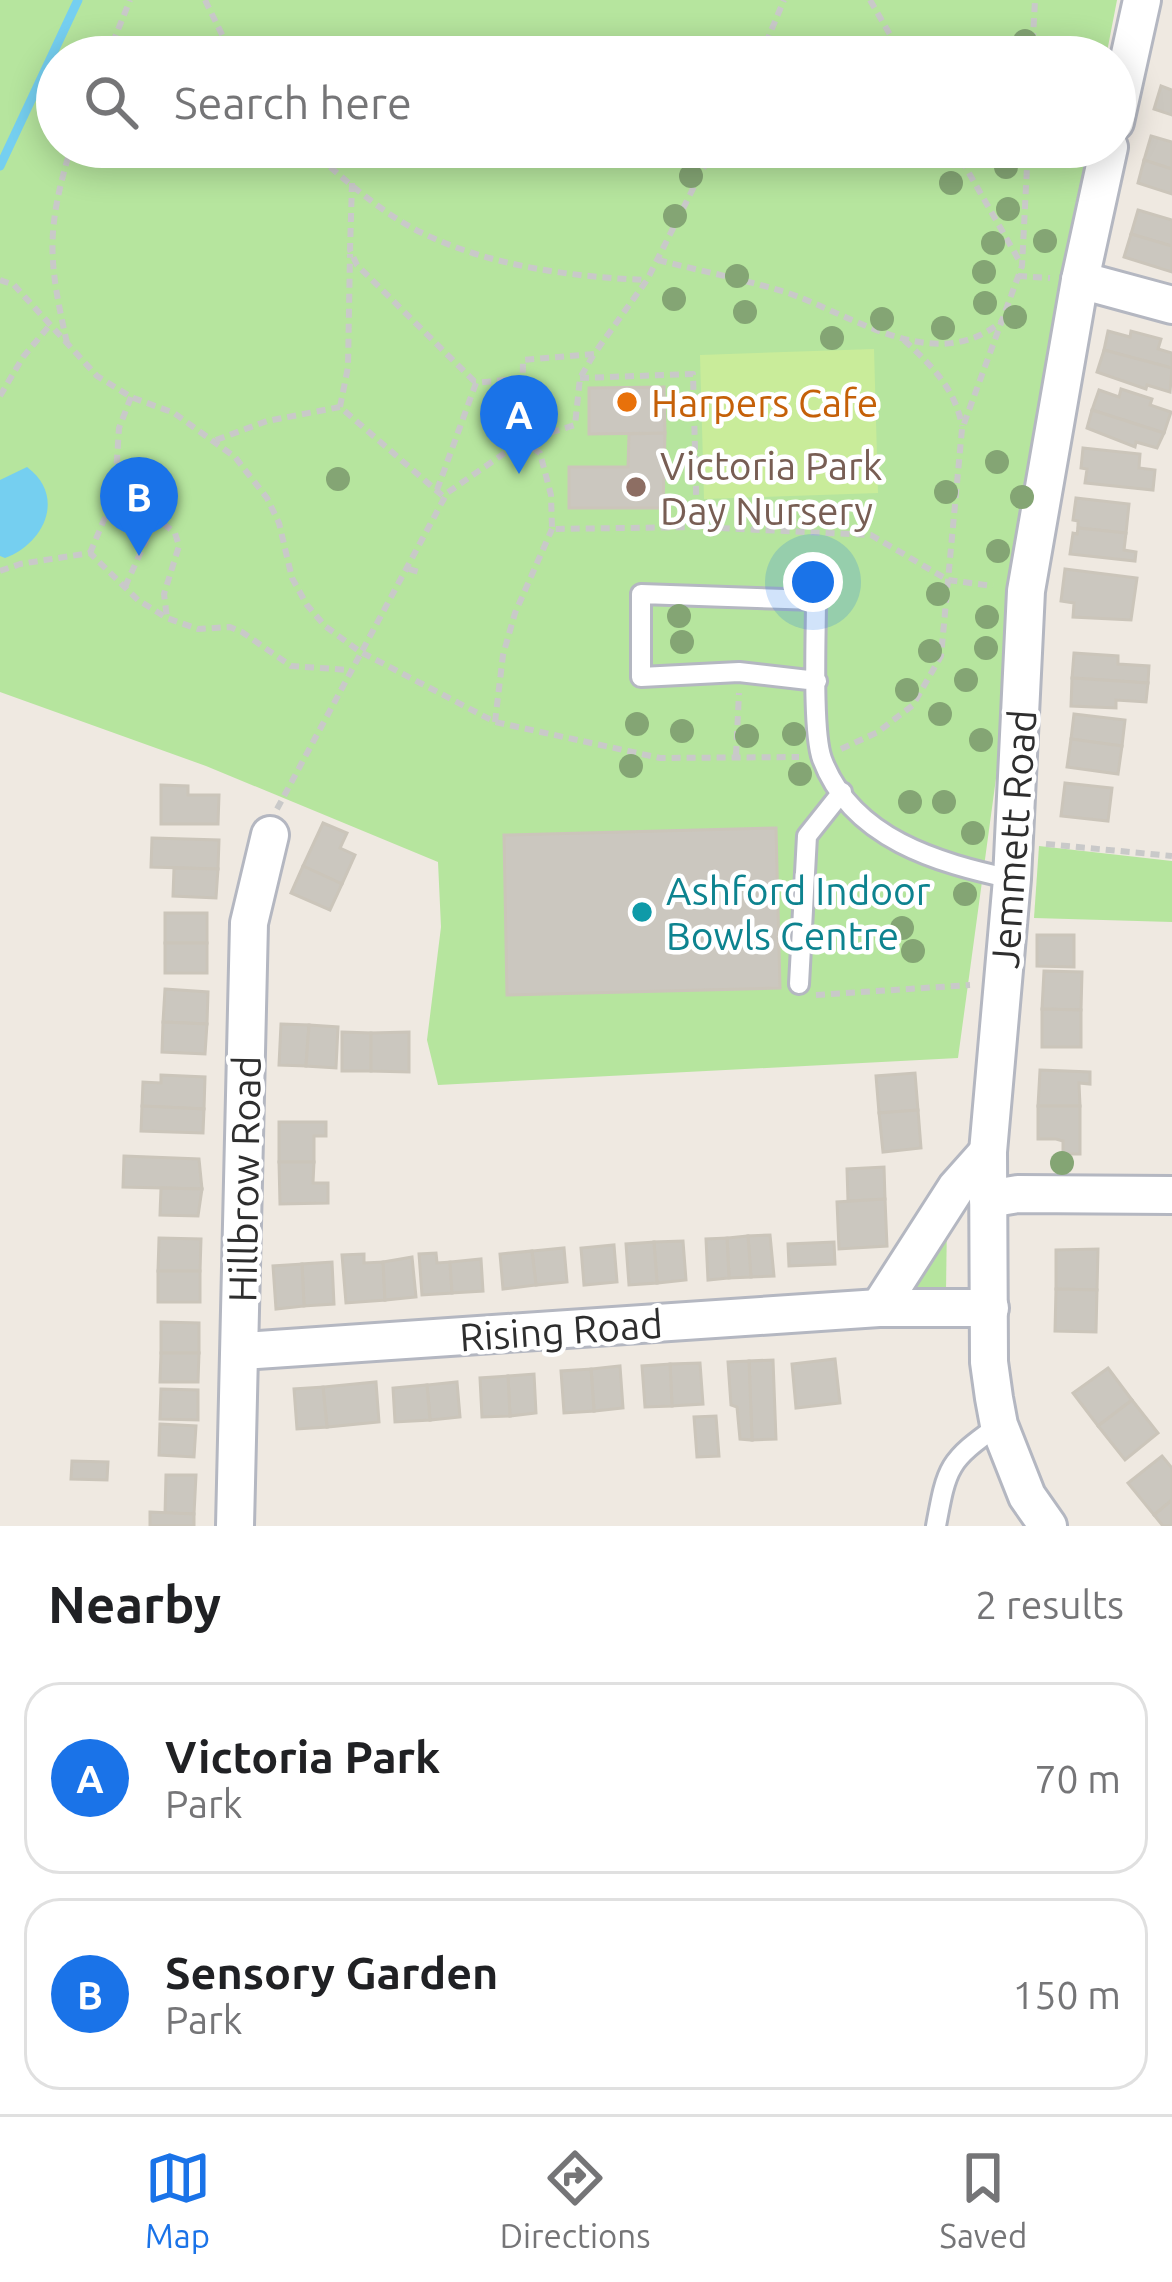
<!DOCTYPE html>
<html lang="en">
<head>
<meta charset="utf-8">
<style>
	body { margin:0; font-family:Ubuntu,sans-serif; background:#f2f2f2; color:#202124 }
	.you { position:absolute; left:813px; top:582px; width:42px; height:42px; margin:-30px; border:9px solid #fff; border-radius:50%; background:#1a73e8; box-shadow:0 0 0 18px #1a73e833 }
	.badge { display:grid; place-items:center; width:78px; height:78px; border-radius:50%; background:#1a73e8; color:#fff; font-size:39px; font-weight:700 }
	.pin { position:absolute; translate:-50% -99px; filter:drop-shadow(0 3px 6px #0008) }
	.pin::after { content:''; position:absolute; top:63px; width:42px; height:36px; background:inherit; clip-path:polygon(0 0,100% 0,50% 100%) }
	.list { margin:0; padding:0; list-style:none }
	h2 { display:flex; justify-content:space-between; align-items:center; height:156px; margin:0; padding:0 48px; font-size:51px }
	h2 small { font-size:39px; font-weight:400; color:#757577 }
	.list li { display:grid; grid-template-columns:78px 1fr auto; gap:36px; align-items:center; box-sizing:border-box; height:192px; margin:0 24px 24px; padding:0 24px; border:3px solid #e0e0e0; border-radius:36px }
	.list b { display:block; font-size:45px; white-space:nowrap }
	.list p { margin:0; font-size:39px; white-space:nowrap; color:#757577 }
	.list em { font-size:39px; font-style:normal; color:#757577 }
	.icon { flex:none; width:66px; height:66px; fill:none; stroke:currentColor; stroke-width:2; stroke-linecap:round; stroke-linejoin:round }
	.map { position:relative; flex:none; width:1172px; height:1526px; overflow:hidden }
	.search { position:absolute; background:#fff; box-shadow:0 6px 30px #0003; left:36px; right:36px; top:36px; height:132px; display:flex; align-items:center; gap:30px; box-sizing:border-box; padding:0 42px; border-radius:66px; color:#757577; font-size:45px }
	.sheet { height:588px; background:#fff }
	nav { display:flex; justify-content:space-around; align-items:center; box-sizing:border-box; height:168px; border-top:3px solid #e0e0e0; background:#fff; font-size:33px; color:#757577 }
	nav a { display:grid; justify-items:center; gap:6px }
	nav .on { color:#1a73e8 }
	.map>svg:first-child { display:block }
	.green { fill:#b6e59e }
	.pitch { fill:#c9ec9a }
	.water { fill:#75cff0 }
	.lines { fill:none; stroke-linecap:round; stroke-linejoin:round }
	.stream { stroke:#75cff0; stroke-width:9 }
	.building { fill:#cbc7bf; stroke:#cbc5ba; stroke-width:3 }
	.service-casing { stroke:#b4b7c1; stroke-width:24 }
	.minor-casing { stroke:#b4b7c1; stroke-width:42 }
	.path { stroke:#c9c9c9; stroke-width:6; stroke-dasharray:9 6; stroke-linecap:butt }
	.service { stroke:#fff; stroke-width:18 }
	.minor { stroke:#fff; stroke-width:36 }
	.tree { fill:#84a574 }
	.food-dot { fill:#e8710a; stroke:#fff; stroke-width:4.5 }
	.education-dot { fill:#8d6e63; stroke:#fff; stroke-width:4.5 }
	.culture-dot { fill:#0f9aa8; stroke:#fff; stroke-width:4.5 }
	.labels { text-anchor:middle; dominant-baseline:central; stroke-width:9; stroke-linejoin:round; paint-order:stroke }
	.food-label { font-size:39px; fill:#c56008; stroke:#fff; text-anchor:start }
	.education-label { font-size:39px; fill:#785e54; stroke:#fff; text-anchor:start }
	.street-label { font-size:39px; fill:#2e2e2e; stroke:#fff }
	.culture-label { font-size:39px; fill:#0d838f; stroke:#fff; text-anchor:start }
</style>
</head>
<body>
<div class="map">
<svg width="1172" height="1526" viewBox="0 0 1172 1526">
	<rect width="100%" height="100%" fill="#efe9e1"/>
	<!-- green -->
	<g class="green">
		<polygon points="0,0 1117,0 1106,57 57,57 57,147 1089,147 1067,256 958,1058 438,1085 427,1040 441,927 438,862 206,766 0,692"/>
		<polygon points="1039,846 1172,861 1172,922 1034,918"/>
		<polygon points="947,1217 946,1292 900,1296"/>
	</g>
	<!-- pitch -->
	<polygon class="pitch" points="874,349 878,493 704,499 700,355"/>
	<!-- water -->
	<path class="water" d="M27 467C66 496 45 543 5 558L0 556V480Z"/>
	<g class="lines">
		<!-- stream -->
		<polyline class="stream" points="0,166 78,0"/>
	</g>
	<!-- building -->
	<g class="building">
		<polygon points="1161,86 1172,90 1172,115 1154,109"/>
		<polygon points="1151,136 1172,142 1172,169 1144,160"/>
		<polygon points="1144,160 1172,169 1172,194 1138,183"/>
		<polygon points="1138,210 1172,220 1172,246 1131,234"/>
		<polygon points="1131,234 1172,246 1172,272 1124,257"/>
		<polygon points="1108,331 1130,337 1131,331 1161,339 1158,349 1172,353 1172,368 1104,350"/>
		<polygon points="1104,350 1172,368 1170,392 1147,385 1146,389 1097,372"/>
		<polygon points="664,387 665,433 589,434 589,388"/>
		<polygon points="1121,389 1152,399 1150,405 1171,412 1164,433 1092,410 1099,390 1119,397"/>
		<polygon points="1092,410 1164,433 1157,448 1136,442 1135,447 1087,428"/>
		<polygon points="665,433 663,508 569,508 569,467 628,467 629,434"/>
		<polygon points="1083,448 1140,454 1139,468 1155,470 1153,490 1085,483 1087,469 1081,468"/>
		<polygon points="1076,498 1129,504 1126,533 1078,528 1078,521 1073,520"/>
		<polygon points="1078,528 1126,533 1124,550 1136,552 1135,561 1070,554 1073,533 1077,534"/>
		<polygon points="1065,569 1137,578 1131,620 1073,617 1074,603 1061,601"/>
		<polygon points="1074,653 1118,656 1118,664 1149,666 1148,683 1072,678"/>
		<polygon points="1072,678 1148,683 1146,702 1116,700 1116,708 1071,706"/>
		<polygon points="1074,714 1125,720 1122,746 1071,739"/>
		<polygon points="1071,739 1122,746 1118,774 1067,767"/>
		<polygon points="1065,783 1112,788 1108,821 1061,816"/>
		<polygon points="161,785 188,786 188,795 219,795 218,824 161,824"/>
		<polygon points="323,823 347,833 340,848 355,855 342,884 303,866"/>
		<polygon points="776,828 780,988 507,995 504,835"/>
		<polygon points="152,838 219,840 218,869 151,867"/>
		<polygon points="303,866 342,884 330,910 291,893"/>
		<polygon points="174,868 218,869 216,898 173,896"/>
		<rect x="165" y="913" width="42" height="30"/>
		<polygon points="1037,935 1074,935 1074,967 1037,966"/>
		<rect x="165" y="943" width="42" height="30"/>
		<polygon points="1044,971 1082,972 1081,1010 1042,1009"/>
		<polygon points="165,989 208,992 207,1024 163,1022"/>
		<polygon points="1042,1009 1081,1010 1081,1047 1042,1047"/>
		<polygon points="163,1022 207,1024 205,1054 162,1052"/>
		<polygon points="281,1024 309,1025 306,1066 279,1065"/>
		<polygon points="309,1025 338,1027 336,1068 306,1066"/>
		<polygon points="342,1032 371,1033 371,1071 342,1071"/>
		<polygon points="409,1032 409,1072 371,1071 371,1033"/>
		<polygon points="1040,1070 1090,1072 1090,1084 1079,1083 1080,1106 1038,1106"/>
		<polygon points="915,1073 918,1110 879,1113 876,1076"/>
		<polygon points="161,1075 205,1077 204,1109 142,1106 143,1082 161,1083"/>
		<polygon points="142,1106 204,1109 203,1133 141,1131"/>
		<polygon points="1038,1106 1080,1106 1080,1154 1063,1154 1063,1141 1056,1139 1038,1139"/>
		<polygon points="918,1110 921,1148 883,1152 879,1113"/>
		<polygon points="279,1122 326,1122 326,1136 314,1136 314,1162 279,1162"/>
		<polygon points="124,1156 199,1159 202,1189 123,1187"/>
		<polygon points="279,1162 314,1162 313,1183 328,1183 328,1203 280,1204"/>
		<polygon points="884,1167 885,1199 848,1201 847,1169"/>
		<polygon points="161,1188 202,1189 198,1216 160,1215"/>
		<polygon points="885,1199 887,1246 839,1249 837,1202"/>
		<polygon points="770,1235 774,1276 751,1277 748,1236"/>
		<polygon points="748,1236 751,1277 729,1278 727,1238"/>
		<polygon points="159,1238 201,1239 200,1271 158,1271"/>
		<polygon points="727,1238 729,1278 708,1280 706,1239"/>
		<polygon points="683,1241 686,1280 657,1283 654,1242"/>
		<polygon points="654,1242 657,1283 629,1285 626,1244"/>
		<polygon points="834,1242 835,1264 789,1266 788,1244"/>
		<polygon points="614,1245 617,1282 584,1285 581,1248"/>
		<polygon points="564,1248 567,1282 536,1285 532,1251"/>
		<polygon points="1098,1249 1097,1290 1056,1289 1056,1250"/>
		<polygon points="532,1251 536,1285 503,1289 500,1254"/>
		<polygon points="436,1253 437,1263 450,1262 452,1293 422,1295 419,1254"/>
		<polygon points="364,1254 364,1263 383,1262 385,1300 346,1303 342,1255"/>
		<polygon points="412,1257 416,1297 385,1300 383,1262"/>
		<polygon points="481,1259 483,1291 452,1293 450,1262"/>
		<polygon points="332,1262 334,1304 304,1306 302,1264"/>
		<polygon points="302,1264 304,1306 276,1309 273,1266"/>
		<rect x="158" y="1271" width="42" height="31"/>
		<polygon points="1056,1289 1097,1290 1096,1332 1055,1331"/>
		<polygon points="161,1322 199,1323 199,1353 161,1353"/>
		<polygon points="161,1353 199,1353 198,1382 160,1382"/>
		<polygon points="835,1359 840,1403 796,1408 792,1364"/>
		<polygon points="773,1360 776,1439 752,1440 749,1361"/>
		<polygon points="749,1361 752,1440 740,1439 737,1407 731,1405 728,1362"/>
		<polygon points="700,1363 703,1404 672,1406 670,1364"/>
		<polygon points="670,1364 672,1406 645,1407 642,1366"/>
		<polygon points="620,1366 623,1408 594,1411 591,1369"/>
		<polygon points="1108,1368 1132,1400 1098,1426 1073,1393"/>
		<polygon points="591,1369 594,1411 564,1413 561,1371"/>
		<polygon points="534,1374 536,1413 510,1416 508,1376"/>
		<polygon points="508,1376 510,1416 482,1417 480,1378"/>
		<polygon points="376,1382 379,1422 327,1427 323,1387"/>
		<polygon points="457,1382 460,1417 430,1420 427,1385"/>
		<polygon points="427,1385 430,1420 395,1422 393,1388"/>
		<polygon points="323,1387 327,1427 297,1429 294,1389"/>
		<polygon points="161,1389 198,1390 198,1420 160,1419"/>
		<polygon points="1132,1400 1158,1433 1125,1460 1098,1426"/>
		<polygon points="716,1416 719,1456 697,1457 694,1417"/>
		<polygon points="160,1424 196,1426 194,1457 159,1455"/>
		<polygon points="1162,1456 1172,1468 1172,1500 1154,1515 1128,1483"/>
		<polygon points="72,1461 108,1462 107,1480 71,1479"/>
		<polygon points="166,1475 196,1475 194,1514 165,1513"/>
		<polygon points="1172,1500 1172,1526 1163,1526 1154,1515"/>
		<polygon points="150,1512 194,1514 194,1526 150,1526"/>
	</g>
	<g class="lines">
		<!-- service casing -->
		<g class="service-casing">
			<g id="service">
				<path d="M817 681 739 672 641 677V594L816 600C816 635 812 731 822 759 852 839 938 863 1012 879"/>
				<polyline points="799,984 807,836 842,792"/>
				<path d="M936 1526C947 1466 948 1461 999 1425"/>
			</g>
		</g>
		<!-- minor casing -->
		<g class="minor-casing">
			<g id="minor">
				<polyline points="1115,122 1142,0"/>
				<polyline points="1080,280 1172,305"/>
				<polyline points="988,1199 1018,1194 1172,1195"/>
				<polyline points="879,1308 956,1188 988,1152"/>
				<polyline points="242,1351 879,1308 990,1308"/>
				<polyline points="235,1526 249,923 270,835"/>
				<polyline points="1048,1526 1027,1496 999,1425 994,1398 989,1362 988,1152 1012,879 1026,591 1080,280 1109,147"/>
			</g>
		</g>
		<!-- path -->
		<g class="path">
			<polyline points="205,0 233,57"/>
			<polyline points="870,0 903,57"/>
			<polyline points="107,57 130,0"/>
			<polyline points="760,57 784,0"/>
			<polyline points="1032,57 1035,0"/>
			<path d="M308 147C341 177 380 212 420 232 489 266 571 277 647 280"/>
			<polyline points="714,147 647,280 594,354 523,360 522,441 540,453 551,495 552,529 697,527 871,535 948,580 993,586"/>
			<polyline points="954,147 1020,262"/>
			<polyline points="352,183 350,250 357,265 476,383"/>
			<path d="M658 260C700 271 743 279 785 292 854 315 935 377 1002 321"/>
			<polyline points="1018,276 1050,278"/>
			<polyline points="0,280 14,285 97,376 131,397 174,413 235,457 267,498 279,523 292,578 307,605 325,626 359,651 495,722 660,758 799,757"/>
			<path d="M904 340C931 365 955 388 962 426"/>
			<path d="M67 343C48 259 46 231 71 147"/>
			<polyline points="580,378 693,374 697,527"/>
			<polyline points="0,396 23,357 49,326"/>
			<polyline points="131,397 119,428 116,475 123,491 175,533 179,546 164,594 167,618"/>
			<polyline points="340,407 348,367 350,254"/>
			<polyline points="216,440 267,421 340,407 444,497"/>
			<polyline points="437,490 476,383 523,378"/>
			<polyline points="90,553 104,520 123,491"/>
			<polyline points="409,569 422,573"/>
			<polyline points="0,571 20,564 90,553 138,600 167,618 198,629 230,627 242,632 291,666 349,670"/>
			<polyline points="125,587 156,518"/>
			<polyline points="495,722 503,655 515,613 552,529"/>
			<polyline points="841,749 878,732 913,705 941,656 962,429 1022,266 1028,147"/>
			<polyline points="736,755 739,693"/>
			<polyline points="277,809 447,493 522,441 575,425 580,378 594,354"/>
			<polyline points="1046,844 1172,856"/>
			<polyline points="816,995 970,985"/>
		</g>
		<!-- service -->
		<use href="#service" class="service"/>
		<!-- minor -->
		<use href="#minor" class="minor"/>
	</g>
	<!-- trees -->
	<g class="tree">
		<circle cx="1025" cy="41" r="12"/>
		<circle cx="1006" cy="167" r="12"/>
		<circle cx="691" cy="176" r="12"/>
		<circle cx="951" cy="183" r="12"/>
		<circle cx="1008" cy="209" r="12"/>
		<circle cx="675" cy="216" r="12"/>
		<circle cx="1045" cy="241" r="12"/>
		<circle cx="993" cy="243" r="12"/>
		<circle cx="984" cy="272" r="12"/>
		<circle cx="737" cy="276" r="12"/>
		<circle cx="674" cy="299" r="12"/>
		<circle cx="985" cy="303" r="12"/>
		<circle cx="745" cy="312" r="12"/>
		<circle cx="1015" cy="317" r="12"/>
		<circle cx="882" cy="319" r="12"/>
		<circle cx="943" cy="328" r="12"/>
		<circle cx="832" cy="338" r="12"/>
		<circle cx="997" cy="462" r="12"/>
		<circle cx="338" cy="479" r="12"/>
		<circle cx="946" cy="492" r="12"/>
		<circle cx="1022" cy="497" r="12"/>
		<circle cx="998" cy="551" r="12"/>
		<circle cx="938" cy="594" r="12"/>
		<circle cx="679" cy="616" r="12"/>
		<circle cx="987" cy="617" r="12"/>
		<circle cx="682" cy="642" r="12"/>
		<circle cx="986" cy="648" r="12"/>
		<circle cx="930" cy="651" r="12"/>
		<circle cx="966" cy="680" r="12"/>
		<circle cx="907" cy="690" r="12"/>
		<circle cx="940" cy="714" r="12"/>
		<circle cx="637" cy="724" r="12"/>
		<circle cx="682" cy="731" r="12"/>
		<circle cx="794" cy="734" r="12"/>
		<circle cx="747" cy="736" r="12"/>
		<circle cx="981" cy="740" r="12"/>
		<circle cx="631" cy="766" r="12"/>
		<circle cx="800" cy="774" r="12"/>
		<circle cx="910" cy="802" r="12"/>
		<circle cx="944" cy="802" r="12"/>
		<circle cx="973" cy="833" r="12"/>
		<circle cx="965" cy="894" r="12"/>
		<circle cx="902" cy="928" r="12"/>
		<circle cx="913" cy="951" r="12"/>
		<circle cx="1062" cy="1163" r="12"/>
	</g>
	<!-- markers -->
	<circle class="food-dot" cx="627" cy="402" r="12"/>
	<circle class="education-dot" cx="636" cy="487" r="12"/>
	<circle class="culture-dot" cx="642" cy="912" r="12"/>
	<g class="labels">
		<!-- food labels -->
		<g class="food-label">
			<text x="651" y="402">Harpers Cafe</text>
		</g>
		<!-- education labels -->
		<g class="education-label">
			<text x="660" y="465">Victoria Park<tspan x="660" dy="45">Day Nursery</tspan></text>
		</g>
		<!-- street labels -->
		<g class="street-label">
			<text transform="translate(1013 839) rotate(-86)">Jemmett Road</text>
			<text transform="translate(244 1179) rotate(-89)">Hillbrow Road</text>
			<text transform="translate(561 1330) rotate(-4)">Rising Road</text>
		</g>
		<!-- culture labels -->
		<g class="culture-label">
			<text x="666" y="890">Ashford Indoor<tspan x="666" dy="45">Bowls Centre</tspan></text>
		</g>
	</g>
</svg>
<div class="you"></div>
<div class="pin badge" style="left:519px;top:474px">A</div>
<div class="pin badge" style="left:139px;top:556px">B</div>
<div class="search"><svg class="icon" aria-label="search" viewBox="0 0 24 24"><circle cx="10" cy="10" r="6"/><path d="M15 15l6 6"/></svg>Search here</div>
</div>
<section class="sheet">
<h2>Nearby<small>2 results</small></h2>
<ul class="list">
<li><span class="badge">A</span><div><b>Victoria Park</b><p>Park</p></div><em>70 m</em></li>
<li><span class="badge">B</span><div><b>Sensory Garden</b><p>Park</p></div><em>150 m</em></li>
</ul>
</section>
<nav>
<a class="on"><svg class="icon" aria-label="map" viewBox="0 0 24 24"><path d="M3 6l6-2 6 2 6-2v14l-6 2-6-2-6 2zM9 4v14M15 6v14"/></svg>Map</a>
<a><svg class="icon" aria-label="directions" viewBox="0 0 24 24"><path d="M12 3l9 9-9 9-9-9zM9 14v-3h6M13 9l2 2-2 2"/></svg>Directions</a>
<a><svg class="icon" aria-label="saved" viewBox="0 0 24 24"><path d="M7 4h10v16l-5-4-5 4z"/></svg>Saved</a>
</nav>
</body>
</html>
